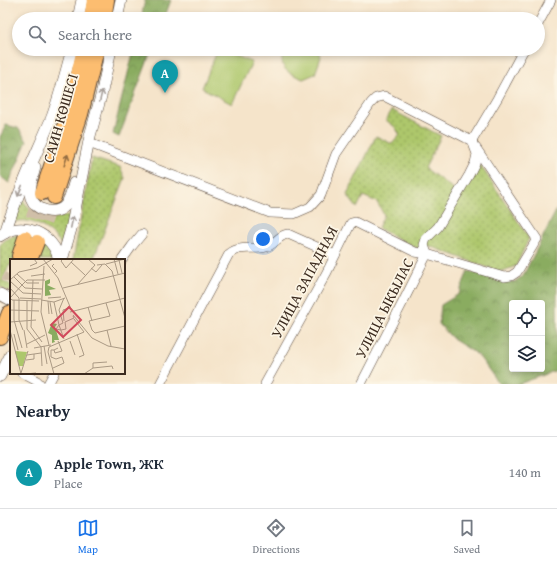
<!DOCTYPE html>
<html lang="en">
<head>
<meta charset="utf-8">
<style>
	body { margin:0; font-family:"Gentium Book Plus",serif; background:#f2f2f3; color:#1f2937 }
	.controls { position:absolute; right:12px; bottom:12px; display:grid; overflow:hidden; border-radius:4px; box-shadow:0 2px 6px #0003 }
	.controls button { width:36px; height:36px; display:grid; place-items:center; padding:0; border:0; border-bottom:1px solid #e0e1e3; background:#fff; color:#1f2937; font:20px sans-serif }
	.you { position:absolute; left:263px; top:239px; width:14px; height:14px; margin:-10px; border:3px solid #fff; border-radius:50%; background:#1a73e8; box-shadow:0 0 0 6px #1a73e833 }
	.badge { display:grid; place-items:center; width:26px; height:26px; border-radius:50%; background:#1a73e8; color:#fff; font-size:13px; font-weight:700 }
	.pin { position:absolute; translate:-50% -33px; filter:drop-shadow(0 1px 2px #0008) }
	.pin::after { content:''; position:absolute; top:21px; width:14px; height:12px; background:inherit; clip-path:polygon(0 0,100% 0,50% 100%) }
	.list { margin:0; padding:0; list-style:none }
	h2 { display:flex; justify-content:space-between; align-items:center; height:52px; margin:0; padding:0 16px; font-size:17px }
	h2 small { font-size:13px; font-weight:400; color:#747a83 }
	.list li { display:grid; grid-template-columns:26px 1fr auto; gap:12px; align-items:center; box-sizing:border-box; height:72px; padding:0 16px; border-top:1px solid #e0e1e3 }
	.list b { display:block; font-size:15px; white-space:nowrap }
	.list p { margin:0; font-size:13px; white-space:nowrap; color:#747a83 }
	.list em { font-size:13px; font-style:normal; color:#747a83 }
	.icon { flex:none; width:22px; height:22px; fill:none; stroke:currentColor; stroke-width:2; stroke-linecap:round; stroke-linejoin:round }
	.map { position:relative; flex:none; width:557px; height:384px; overflow:hidden }
	.search { position:absolute; background:#fff; box-shadow:0 2px 6px #0003; left:12px; right:12px; top:12px; height:44px; display:flex; align-items:center; gap:10px; box-sizing:border-box; padding:0 14px; border-radius:22px; color:#747a83; font-size:15px }
	.sheet { height:124px; background:#fff }
	nav { display:flex; justify-content:space-around; align-items:center; box-sizing:border-box; height:56px; border-top:1px solid #e0e1e3; background:#fff; font-size:11px; color:#747a83 }
	nav a { display:grid; justify-items:center; gap:2px }
	nav .on { color:#1a73e8 }
	.map>svg:first-child { display:block }
	.grass { fill:url(#grass-dots); stroke:#747845; fill-rule:evenodd }
	.forest { fill:url(#forest-crowns); stroke:#626b3f; fill-rule:evenodd }
	.green { fill:#adc76c; stroke:#747845 }
	.lines { fill:none; stroke-linecap:round; stroke-linejoin:round }
	.primary-tunnel { stroke:#d0bfa8; stroke-width:14; stroke-dasharray:14 7; stroke-linecap:butt }
	.minor-casing { stroke:#574638; stroke-width:10 }
	.tertiary-casing { stroke:#574638; stroke-width:12 }
	.primary-casing { stroke:#574638; stroke-width:16 }
	.minor { stroke:#fff; stroke-width:9 }
	.tertiary { stroke:#fff; stroke-width:11 }
	.primary { stroke:#fcbd6f; stroke-width:14 }
	.oneway { stroke:#a79f9a }
	.oneway2 { stroke:#926c42 }
	.labels { text-anchor:middle; dominant-baseline:central; stroke-width:3.5; stroke-linejoin:round; paint-order:stroke }
	.street-label { font-size:15px; fill:#3b2a1e; stroke:#fcf5e5 }
	.inset-road { fill:none; stroke:#ab9a85; stroke-width:1 }
	.view { fill:#d1495b; fill-opacity:0.15; stroke:#d1495b; stroke-width:2 }
	.inset-edge { fill:none; stroke:#3b2a1e; stroke-width:2 }
</style>
</head>
<body>
<div class="map">
<svg width="557" height="384" viewBox="0 0 557 384">
	<defs>
		<pattern id="grass-dots" width="8" height="8" patternUnits="userSpaceOnUse"><rect width="8" height="8" fill="#adc76c"/><path d="M2 2h.1M6 6h.1" fill="none" stroke="#8ea258" stroke-width="1.8" stroke-linecap="round"/></pattern>
		<pattern id="forest-crowns" width="20" height="18" patternUnits="userSpaceOnUse"><rect width="20" height="18" fill="#8aac60"/><path d="M2 6a3 3 0 1 1 6 0M12 15a3 3 0 1 1 6 0" fill="none" stroke="#728c4f"/></pattern>
	</defs>
	<rect width="100%" height="100%" fill="#fcf5e5"/>
	<filter id="ink" filterUnits="userSpaceOnUse"><feTurbulence type="fractalNoise" baseFrequency=".025" numOctaves="2"/><feDisplacementMap in="SourceGraphic" scale="8" xChannelSelector="R" yChannelSelector="G"/><feConvolveMatrix kernelMatrix="1 2 1 2 8 2 1 2 1" color-interpolation-filters="sRGB"/></filter>
	<filter id="wash" filterUnits="userSpaceOnUse"><feTurbulence type="fractalNoise" baseFrequency=".012" numOctaves="4" result="noise"/><feDisplacementMap in="SourceGraphic" scale="16" xChannelSelector="R" yChannelSelector="G"/><feGaussianBlur stdDeviation="0.9" result="paint"/><feColorMatrix in="noise" values="0 0 0 0 0 0 0 0 0 0 0 0 0 0 0 0 0 1.4 0 .05"/><feComposite in="paint" operator="in"/></filter>
	<g filter="url(#wash)">
		<rect width="100%" height="100%" fill="#f5e4ca"/>
		<!-- grass -->
		<g class="grass">
			<polygon points="392,110 441,136 425,168 456,191 465,180 471,181 479,163 529,238 516,266 500,272 429,246 418,249 378,228 384,215 377,202 363,196 357,208 347,195 376,136 392,144 400,135 395,127 386,120"/>
			<polygon points="92,158 120,167 125,178 93,260 73,260"/>
			<path d="M22 199C38 220 45 221 70 215L61 246C60 243 59 240 56 238 48 228 29 217 15 222 13 223 12 225 10 226Z"/>
			<path d="M21 234C38 235 48 244 53 260H11V266L9 265 3 281 11 285V294L7 292 0 286V245C6 238 13 236 21 234ZM43 245 38 260 15 251Z"/>
		</g>
		<!-- forest -->
		<g class="forest">
			<polygon points="145,0 171,0 164,19 141,19"/>
			<polygon points="134,49 152,49 119,137 113,134"/>
			<polygon points="6,125 18,128 27,141 9,183 0,176 0,137"/>
			<path d="M557 209V370L519 384H499L478 355 453 339 439 324 441 305 459 294 468 271 514 282 523 276ZM512 303H542V369H512Z"/>
		</g>
		<!-- green -->
		<g class="green">
			<polygon points="218,49 252,62 232,104 202,88"/>
			<path d="M283 49H319L321 57 315 74 303 79C286 72 279 69 283 49Z"/>
		</g>
	</g>
	<g filter="url(#ink)">
		<g class="lines">
			<!-- primary-tunnel -->
			<g class="primary-tunnel">
				<polyline points="25,238 42,193"/>
				<polyline points="37,242 54,197"/>
				<polyline points="0,302 11,275"/>
			</g>
			<!-- minor casing -->
			<g class="minor-casing">
				<g id="minor">
					<polyline points="538,24 551,0"/>
					<polyline points="472,141 497,99 524,49"/>
					<polyline points="89,143 270,213 294,214 310,207 321,195 336,154 371,103 376,98 384,96 472,141 477,154 475,163 469,175 438,227 426,239 424,245 427,254 415,252 355,222 351,223 327,272 265,384"/>
					<polyline points="122,260 132,246 142,234"/>
					<polyline points="22,373 37,381 40,384"/>
					<polyline points="48,384 54,373"/>
					<path d="M160 384 206 297 229 254C240 244 253 251 266 247 275 245 278 235 288 234L335 255"/>
					<polyline points="361,384 404,300 427,254 504,277 511,276 517,272 537,239 476,148"/>
				</g>
			</g>
			<!-- tertiary casing -->
			<g class="tertiary-casing">
				<g id="tertiary">
					<polyline points="78,19 82,0"/>
					<polyline points="117,19 121,0"/>
					<path d="M35 167C33 176 28 189 31 198 36 211 55 216 65 206 70 200 72 191 74 183"/>
					<path d="M5 233C17 193 36 155 52 117 60 95 66 72 72 49"/>
					<path d="M0 236C22 219 54 234 59 260"/>
					<polyline points="62,260 71,229 90,136 101,96 111,49"/>
					<polyline points="0,294 11,300"/>
					<polyline points="0,376 11,354"/>
				</g>
			</g>
			<!-- primary casing -->
			<g class="primary-casing">
				<g id="primary">
					<polyline points="91,19 94,0"/>
					<polyline points="104,19 107,0"/>
					<polyline points="42,193 70,109 84,49"/>
					<polyline points="54,197 81,114 97,49"/>
					<polyline points="19,256 25,238"/>
					<polyline points="30,260 37,242"/>
					<polyline points="0,337 9,313"/>
				</g>
			</g>
			<!-- minor -->
			<use href="#minor" class="minor"/>
			<!-- tertiary -->
			<use href="#tertiary" class="tertiary"/>
			<!-- primary -->
			<use href="#primary" class="primary"/>
		</g>
		<!-- one-way arrows -->
		<defs><path id="oneway-shaft" d="M-6 0H5M1.5-3L5.5 0L1.5 3" fill="none" stroke-width="1.6" stroke-linecap="round" stroke-linejoin="round"/></defs>
		<g class="oneway">
			<use href="#oneway-shaft" transform="translate(101 96) rotate(-77)"/>
			<use href="#oneway-shaft" transform="translate(20 191) rotate(112)"/>
			<use href="#oneway-shaft" transform="translate(72 222) rotate(-78)"/>
		</g>
		<use class="oneway2" href="#oneway-shaft" transform="translate(66 160) rotate(-72)"/>
	</g>
	<g class="labels">
		<!-- street labels -->
		<g class="street-label">
			<text transform="translate(60 118) rotate(-74)">САИН КӨШЕСІ</text>
			<text transform="translate(304 282) rotate(-62)">УЛИЦА ЗАПАДНАЯ</text>
			<text transform="translate(384 308) rotate(-63)">УЛИЦА ЫКЫЛАС</text>
		</g>
	</g>
	<!-- overview -->
	<g transform="translate(10 259)">
		<rect width="115" height="115" fill="#f5e4ca"/>
		<path d="M40 20V24L37 26 46 30 39 31 41 36 35 37V22ZM42 64 47 65 45 68 49 81H44L45 83 42 84V76L38 74Z" fill="#8aac60"/>
		<path d="M5 92 17 93 13 107H9Z" fill="#adc76c"/>
		<path class="inset-road" d="M33 0 48 19 61 50M53 0 51 2 56 9 64 0M104 0 108 15M109 1 112 14M61 3 75 16M44 5 42 7 47 12 45 14M96 5 115 0M0 6V19M87 6 95 5 102 12 115 59M20 7 27 4 24 0M34 7 31 53 39 86M81 9 86 13 92 6M7 15 17 24H29M21 17 35 15M4 18 15 29 32 30M0 21 9 13 27 9 43 0M23 21 21 68 32 83M0 22 13 34 31 35M12 26 17 21H35M67 26 85 6 78 0M0 29 9 39V61L13 71M53 29 115 14M0 39 2 41 29 42M0 39 12 26M10 39 31 40M38 39 51 38M4 41V61L12 89M31 41 44 43 55 39M17 42V70L31 88M38 42 39 55M40 43 42 55M44 43 49 66 46 70 51 71M96 44 100 57 79 62 82 71 85 74 115 67M78 48 82 62M0 51 29 52M60 53 115 39M63 56 82 79 98 87 115 90M64 60 74 73M54 62 53 51 59 49M0 63 26 61M0 71 11 115M14 71 17 89M51 71 56 70 55 63 64 59 63 57M97 71 101 87M4 75 8 91M67 75 74 96 69 98M54 80 49 66 53 64 49 51 54 39M60 82 65 96M17 85 35 76M34 87 37 105M31 88 32 107M24 89 41 86M48 89 44 91 45 94 52 92 48 82M17 96 31 94M16 101 24 100V95M43 109 54 104 52 98 46 100 41 98V91H44M83 109V104L97 103M11 114 18 92M14 115 26 114M44 115 38 93 39 88 74 73M74 115 83 109 102 107 103 110"/>
		<path class="view" d="M59 48 71 61 53 78 41 66Z"/>
		<rect width="115" height="115" class="inset-edge"/>
	</g>
</svg>
<div class="controls">
<button><svg class="icon" aria-label="locate" viewBox="0 0 24 24"><circle cx="12" cy="12" r="6"/><path d="M12 2v4M12 18v4M2 12h4M18 12h4"/></svg></button>
<button><svg class="icon" aria-label="layers" viewBox="0 0 24 24"><path d="M12 4l9 5-9 5-9-5zM3 14l9 5 9-5"/></svg></button>
</div>
<div class="you"></div>
<div class="pin badge" style="left:165px;top:93px;background:#0f9aa8">A</div>
<div class="search"><svg class="icon" aria-label="search" viewBox="0 0 24 24"><circle cx="10" cy="10" r="6"/><path d="M15 15l6 6"/></svg>Search here</div>
</div>
<section class="sheet">
<h2>Nearby<small></small></h2>
<ul class="list">
<li><span class="badge" style="background:#0f9aa8">A</span><div><b>Apple Town, ЖК</b><p>Place</p></div><em>140 m</em></li>
</ul>
</section>
<nav>
<a class="on"><svg class="icon" aria-label="map" viewBox="0 0 24 24"><path d="M3 6l6-2 6 2 6-2v14l-6 2-6-2-6 2zM9 4v14M15 6v14"/></svg>Map</a>
<a><svg class="icon" aria-label="directions" viewBox="0 0 24 24"><path d="M12 3l9 9-9 9-9-9zM9 14v-3h6M13 9l2 2-2 2"/></svg>Directions</a>
<a><svg class="icon" aria-label="saved" viewBox="0 0 24 24"><path d="M7 4h10v16l-5-4-5 4z"/></svg>Saved</a>
</nav>
</body>
</html>
